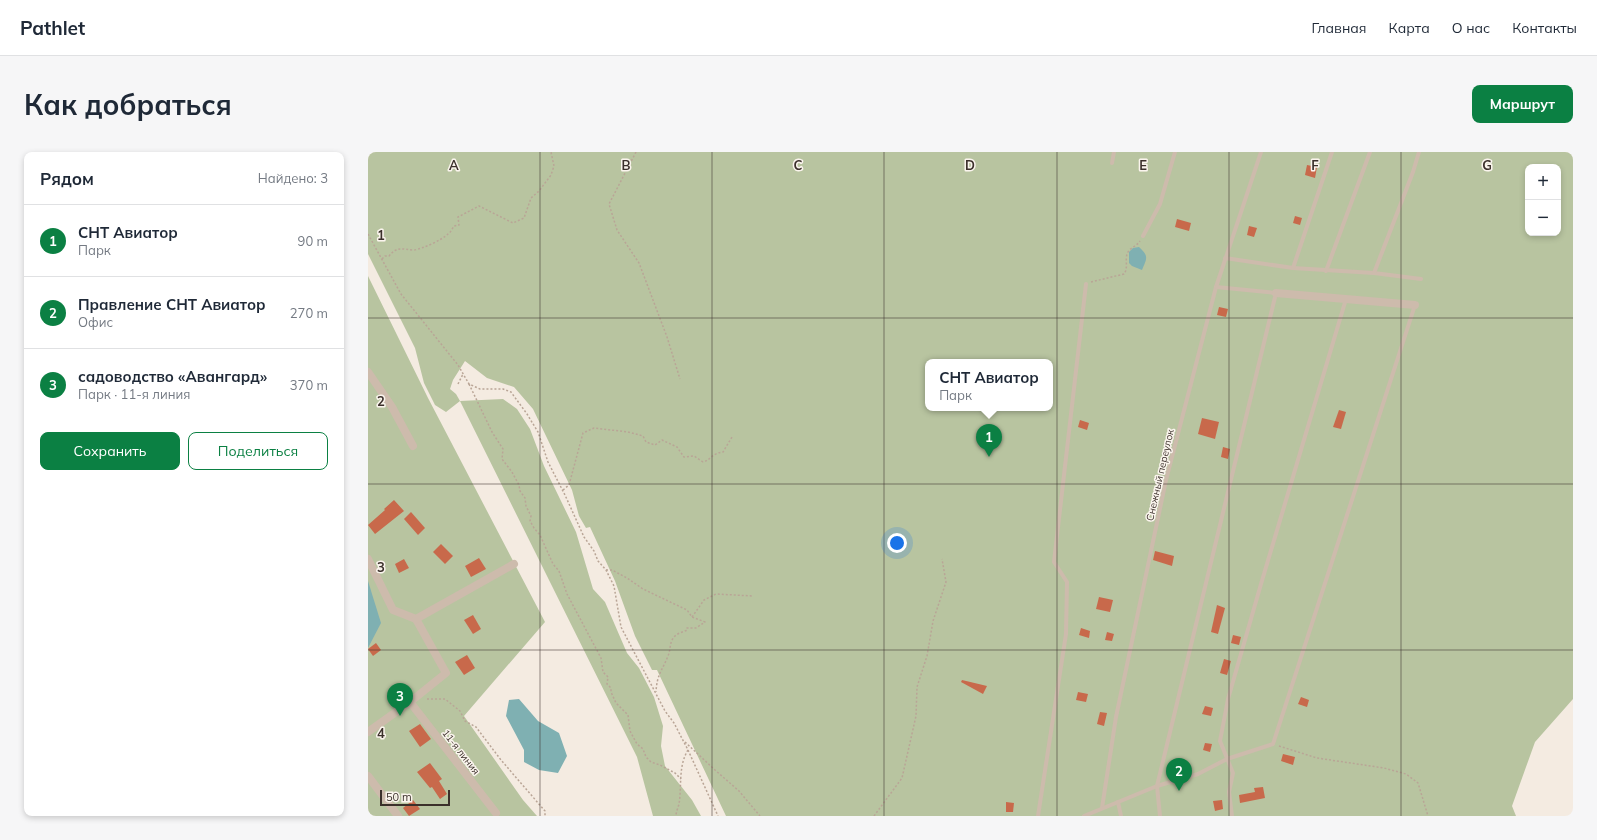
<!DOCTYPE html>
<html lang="ru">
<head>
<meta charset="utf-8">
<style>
	body { margin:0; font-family:Mulish,sans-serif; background:#f6f6f7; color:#1f2937 }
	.controls { position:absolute; right:12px; top:12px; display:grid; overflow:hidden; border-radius:8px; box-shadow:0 2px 6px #0003 }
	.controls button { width:36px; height:36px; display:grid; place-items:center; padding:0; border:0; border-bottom:1px solid #e0e1e3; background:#fff; color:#1f2937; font:20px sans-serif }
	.scale { position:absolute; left:12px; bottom:10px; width:70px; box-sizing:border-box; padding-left:4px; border:2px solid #3b302b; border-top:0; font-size:11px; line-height:14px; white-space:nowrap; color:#3b302b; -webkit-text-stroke:3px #fbf5ee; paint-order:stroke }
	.you { position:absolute; left:529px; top:391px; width:14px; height:14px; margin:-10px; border:3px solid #fff; border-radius:50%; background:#1a73e8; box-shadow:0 0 0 6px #1a73e833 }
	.badge { display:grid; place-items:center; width:26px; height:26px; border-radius:50%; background:#0b8043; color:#fff; font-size:13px; font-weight:700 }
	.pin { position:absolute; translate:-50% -33px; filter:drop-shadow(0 1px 2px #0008) }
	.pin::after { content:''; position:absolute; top:21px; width:14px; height:12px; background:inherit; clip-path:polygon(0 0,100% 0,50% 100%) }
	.popup { position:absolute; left:557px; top:207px; width:128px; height:52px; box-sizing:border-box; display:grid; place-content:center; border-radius:8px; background:#fff; filter:drop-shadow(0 1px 3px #0005); font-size:13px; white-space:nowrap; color:#747a83 }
	.popup b { font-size:15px; color:#1f2937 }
	.popup::after { content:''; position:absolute; left:50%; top:100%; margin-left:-8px; border:8px solid transparent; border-top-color:#fff }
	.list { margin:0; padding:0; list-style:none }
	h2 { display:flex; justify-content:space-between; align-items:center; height:52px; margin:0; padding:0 16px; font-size:17px }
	h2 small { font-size:13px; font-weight:400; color:#747a83 }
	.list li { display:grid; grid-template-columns:26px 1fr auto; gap:12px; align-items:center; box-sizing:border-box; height:72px; padding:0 16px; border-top:1px solid #e0e1e3 }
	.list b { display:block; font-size:15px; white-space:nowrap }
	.list p { margin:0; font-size:13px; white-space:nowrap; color:#747a83 }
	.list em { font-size:13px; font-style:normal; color:#747a83 }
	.actions { display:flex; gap:8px; padding:12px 16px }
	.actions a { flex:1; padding:9px 0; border:1px solid #0b8043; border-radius:8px; text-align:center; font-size:14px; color:#0b8043 }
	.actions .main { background:#0b8043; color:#fff }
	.map { position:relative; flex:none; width:1205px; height:664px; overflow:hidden; border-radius:8px }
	header { display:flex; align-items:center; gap:24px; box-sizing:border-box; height:56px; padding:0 20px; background:#fff; border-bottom:1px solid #e0e1e3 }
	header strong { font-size:19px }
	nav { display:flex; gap:22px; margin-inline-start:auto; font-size:14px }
	.intro { display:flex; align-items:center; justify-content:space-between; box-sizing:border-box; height:96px; padding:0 24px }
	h1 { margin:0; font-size:28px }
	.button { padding:10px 18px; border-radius:8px; background:#0b8043; color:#fff; font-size:14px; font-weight:700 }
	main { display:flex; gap:24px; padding:0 24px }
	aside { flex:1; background:#fff; border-radius:8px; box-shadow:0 2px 6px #0003 }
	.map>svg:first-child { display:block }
	.green { fill:#b8c4a0; fill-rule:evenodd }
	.water { fill:#7fb0b2 }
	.building { fill:#c8694b }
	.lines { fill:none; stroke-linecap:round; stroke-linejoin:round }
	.path { stroke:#b9a596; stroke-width:1.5; stroke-dasharray:2 2; stroke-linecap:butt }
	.lane { stroke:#cdbbac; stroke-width:4 }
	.street { stroke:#cdbbac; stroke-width:8 }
	.grid { fill:none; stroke:#3b302b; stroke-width:1; stroke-opacity:0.55 }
	.labels { text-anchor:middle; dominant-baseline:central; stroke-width:3; stroke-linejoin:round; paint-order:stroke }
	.street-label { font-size:10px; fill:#3b302b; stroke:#fbf5ee }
	.grid-label { font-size:13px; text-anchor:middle; font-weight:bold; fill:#3b302b; stroke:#fbf5ee; stroke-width:3; stroke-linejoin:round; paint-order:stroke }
</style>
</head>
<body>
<header>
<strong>Pathlet</strong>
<nav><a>Главная</a><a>Карта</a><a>О нас</a><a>Контакты</a></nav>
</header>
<div class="intro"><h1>Как добраться</h1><a class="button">Маршрут</a></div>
<main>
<aside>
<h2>Рядом<small>Найдено: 3</small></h2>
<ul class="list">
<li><span class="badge">1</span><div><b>СНТ Авиатор</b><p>Парк</p></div><em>90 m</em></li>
<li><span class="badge">2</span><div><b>Правление СНТ Авиатор</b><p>Офис</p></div><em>270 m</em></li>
<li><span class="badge">3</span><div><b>садоводство «Авангард»</b><p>Парк · 11-я линия</p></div><em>370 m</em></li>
</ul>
<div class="actions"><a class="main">Сохранить</a><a>Поделиться</a></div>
</aside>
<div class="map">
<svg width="1205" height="664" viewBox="0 0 1205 664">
	<rect width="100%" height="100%" fill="#f4ebe1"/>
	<!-- green -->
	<g class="green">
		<path d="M0 0H1205V547L1167 590 1144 654 1148 664H358L289 518H284L267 484 247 429 222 375 218 376 211 364 204 338 165 257 146 235 119 226 97 209 85 228 82 237 88 242 92 249 135 247 149 257 162 277 176 314 208 380 225 437 237 450 259 501 271 516 286 545 295 574 293 594 297 614 324 648 333 664H285L269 605 92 249 78 260 67 253 56 231 47 196 0 102ZM1160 15H1190V81H1160ZM560 210H682V256H560Z"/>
		<polygon points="0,124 60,246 177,470 96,564 155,648 169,664 0,664"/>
	</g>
	<!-- water -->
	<g class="water">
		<path d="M771 95C781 104 779 106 774 118L764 114 761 111V100L765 96Z"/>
		<polygon points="0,429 13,471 0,496"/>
		<polygon points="151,547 170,569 191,581 199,604 190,621 171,618 156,610 156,598 138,564 141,548"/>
	</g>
	<!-- building -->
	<g class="building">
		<polygon points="939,13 949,15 947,26 937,23"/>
		<polygon points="927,64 934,66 932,73 925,71"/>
		<polygon points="809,67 823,71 821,79 807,75"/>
		<polygon points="881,74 889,76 886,85 879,83"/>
		<polygon points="851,155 860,157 858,165 849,163"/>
		<polygon points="971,258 978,260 973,277 965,275"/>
		<polygon points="834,266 851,270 847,287 830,282"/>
		<polygon points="712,268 721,271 719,278 710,275"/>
		<polygon points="855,295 862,297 860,307 853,305"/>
		<polygon points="26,348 36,359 7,382 0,373 17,358 16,357"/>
		<polygon points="43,360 57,376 50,383 36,367"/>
		<polygon points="73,392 85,404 77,412 65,400"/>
		<polygon points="787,399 806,404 804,414 785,408"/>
		<polygon points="111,406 118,417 103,425 97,414"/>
		<polygon points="36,407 41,416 31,421 27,412"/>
		<polygon points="731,445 745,448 742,460 728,457"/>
		<polygon points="849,453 857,456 850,482 843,480"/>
		<polygon points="105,463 113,477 105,482 96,468"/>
		<polygon points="713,476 722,479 721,486 711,483"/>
		<polygon points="739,480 746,482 744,489 737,488"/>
		<polygon points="865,483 873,485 871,493 863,491"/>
		<polygon points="8,491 13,498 5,504 0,497"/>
		<polygon points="99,503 107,516 96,523 87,510"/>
		<polygon points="856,507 863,509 859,523 852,521"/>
		<polygon points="594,528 619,534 615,542 593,530"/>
		<polygon points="710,540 720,542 718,550 708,548"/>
		<polygon points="933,545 941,548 939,555 930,552"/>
		<polygon points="837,554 845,556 843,564 834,562"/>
		<polygon points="732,560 739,561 736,574 729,572"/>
		<polygon points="52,572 63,587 52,595 41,579"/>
		<polygon points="837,591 844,592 842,600 835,598"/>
		<polygon points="915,602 927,605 925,613 913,609"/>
		<polygon points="62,611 74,627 71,629 79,642 72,647 64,635 62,636 49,620"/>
		<polygon points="895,635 897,646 872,651 871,643 887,640 886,636"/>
		<polygon points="45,648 52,657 41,664 35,656"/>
		<polygon points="854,648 855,657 847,659 845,649"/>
		<polygon points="638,650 646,651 645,660 638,660"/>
	</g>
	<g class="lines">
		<!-- path -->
		<g class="path">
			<polyline points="268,0 241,52 249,78 271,111 299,185 312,227"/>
			<path d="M0 82 33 142 90 213 101 232 112 237H135L143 240 159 262 170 280 180 310 197 343 216 385 226 399 230 409 238 418 246 434 253 475 297 559 306 571 320 598C310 614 314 634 311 652 310 656 308 660 308 664"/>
			<path d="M14 107 17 104H21C30 93 35 98 46 98 54 97 74 88 80 82 83 80 84 77 86 74L91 73 90 65 111 54 145 71 156 66 163 46 171 39 183 23 186 14 183 0"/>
			<path d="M723 130 756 122C761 115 756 107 760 100 763 95 769 94 772 89"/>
			<polyline points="90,232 95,222"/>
			<polyline points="101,232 124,280 135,297 134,307 144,320 151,333 152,339 157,346 158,354 163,364 162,369 166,376 172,383 185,412 191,419 199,442 233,506 235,520 240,525 239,532 243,536 243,540 248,551 260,563 262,579 269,592 275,597 278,605 283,610 292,613 307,621 313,627"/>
			<path d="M195 338 201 333 215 281 226 276 260 280 275 284 278 290 287 293 294 288 309 295 316 305 326 304 335 310C343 308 344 301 355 300L364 285"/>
			<path d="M238 418H244L259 426 275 437 319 458 324 465 337 470 328 476H319V478C315 480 310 481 307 484 301 490 303 497 300 504 294 519 289 522 288 540"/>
			<polyline points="324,465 336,448 348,442 385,444"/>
			<polyline points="59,547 77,547 92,559 97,569 108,575 133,608 177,659 177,664"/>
			<polyline points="317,590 347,618 371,639 392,664"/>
			<polyline points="911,594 949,606 1016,616 1038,622 1050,631 1060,664"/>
			<polyline points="320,598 350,664"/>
			<polyline points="506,664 534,626 548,564 549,535 559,504 565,469 578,430 574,407"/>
		</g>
		<!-- lane -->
		<g class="lane">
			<polyline points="744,11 746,0"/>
			<polyline points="775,84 792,52 807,0"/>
			<polyline points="857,106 925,116 1006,121 1053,127"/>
			<polyline points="925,116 964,0"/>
			<polyline points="958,119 1002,0"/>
			<polyline points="1006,121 1045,20 1051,0"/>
			<polyline points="750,650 753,664"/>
			<polyline points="734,656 748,565 798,328 848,135 893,0"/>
			<polyline points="670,664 698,482 699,430 686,410 718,132"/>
			<polyline points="716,664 789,634 830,622 859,607 905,592 1047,153"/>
			<polyline points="792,664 789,634 908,141 848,135"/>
			<polyline points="864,664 861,640 865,621 852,589 860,547 893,432 978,147"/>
		</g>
		<!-- street -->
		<g class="street">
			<polyline points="908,141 1047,153"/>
			<polyline points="0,220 24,255 45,294"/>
			<polyline points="0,407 25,458 48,467 78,521 42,550 0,580"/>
			<polyline points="48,467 146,412"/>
			<polyline points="42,550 128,661"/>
			<polyline points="0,624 30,664"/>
		</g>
	</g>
	<!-- grid -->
	<path class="grid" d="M172 0V664M344 0V664M516 0V664M689 0V664M861 0V664M1033 0V664M0 166H1205M0 332H1205M0 498H1205"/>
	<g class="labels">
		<!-- street labels -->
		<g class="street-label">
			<text transform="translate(792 323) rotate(-77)">Снежный переулок</text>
			<text transform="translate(93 600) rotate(52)">11-я линия</text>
		</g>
	</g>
	<g class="grid-label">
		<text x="86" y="18">A</text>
		<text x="258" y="18">B</text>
		<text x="430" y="18">C</text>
		<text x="602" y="18">D</text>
		<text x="775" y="18">E</text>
		<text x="947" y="18">F</text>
		<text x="1119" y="18">G</text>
		<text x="13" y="88">1</text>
		<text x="13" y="254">2</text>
		<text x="13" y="420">3</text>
		<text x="13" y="586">4</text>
	</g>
</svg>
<div class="controls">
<button>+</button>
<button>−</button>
</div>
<div class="scale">50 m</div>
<div class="you"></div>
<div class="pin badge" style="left:621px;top:305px">1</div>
<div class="popup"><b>СНТ Авиатор</b>Парк</div>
<div class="pin badge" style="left:811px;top:639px">2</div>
<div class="pin badge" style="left:32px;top:564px">3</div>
</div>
</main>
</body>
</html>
